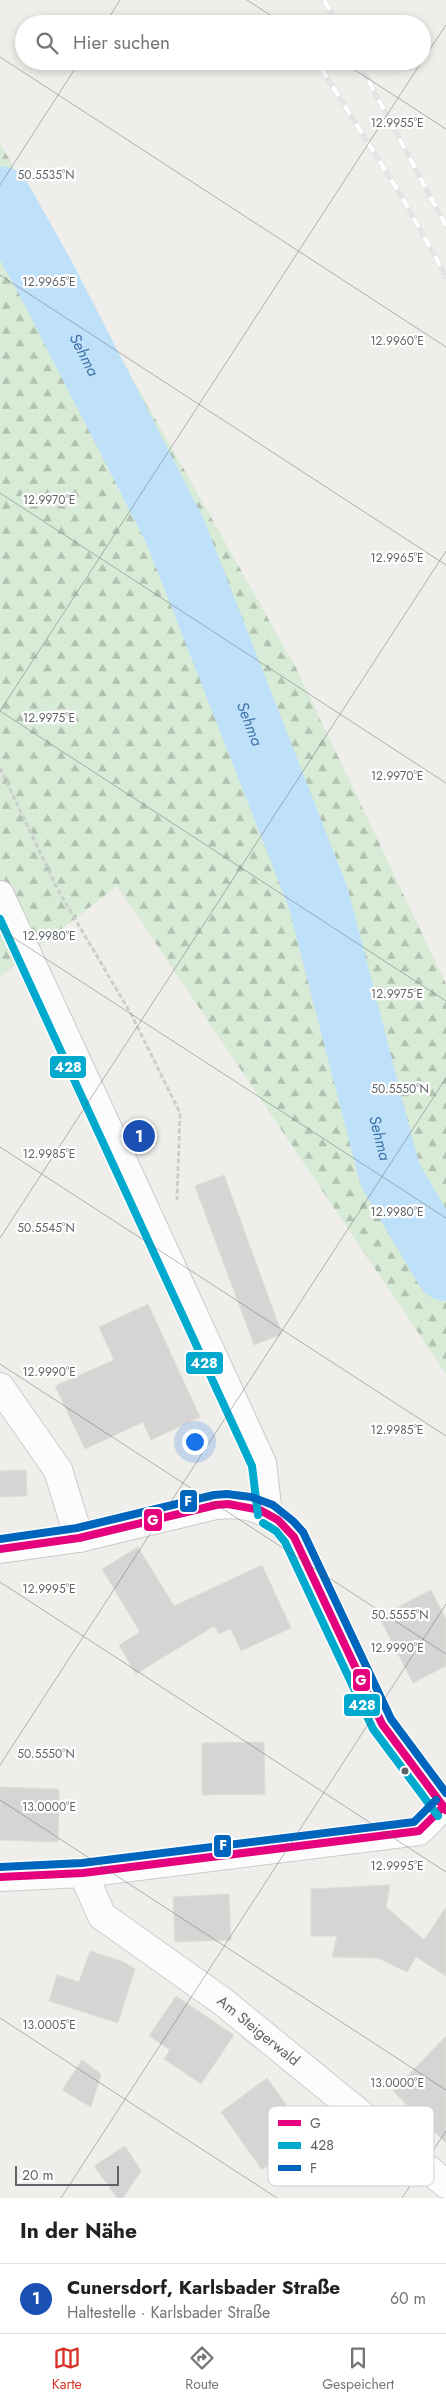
<!DOCTYPE html>
<html lang="de">
<head>
<meta charset="utf-8">
<style>
	body { margin:0; font-family:Jost,sans-serif; background:#f6f6f6; color:#202124 }
	.scale { position:absolute; left:15px; bottom:12px; width:104px; box-sizing:border-box; padding-left:5px; border:2px solid #5f6368; border-top:0; font-size:14px; line-height:18px; white-space:nowrap; color:#5f6368; -webkit-text-stroke:4px #fff; paint-order:stroke }
	.you { position:absolute; left:194px; top:1441px; width:18px; height:18px; margin:-12px; border:4px solid #fff; border-radius:50%; background:#1a73e8; box-shadow:0 0 0 8px #1a73e833 }
	.badge { display:grid; place-items:center; width:32px; height:32px; border-radius:50%; background:#d93025; color:#fff; font-size:16px; font-weight:700 }
	.pin { position:absolute; translate:-50% -50%; border:2px solid #fff; box-shadow:0 1px 5px #0006 }
	.list { margin:0; padding:0; list-style:none }
	h2 { display:flex; justify-content:space-between; align-items:center; height:65px; margin:0; padding:0 20px; font-size:21px }
	h2 small { font-size:16px; font-weight:400; color:#757577 }
	.list li { display:grid; grid-template-columns:32px 1fr auto; gap:15px; align-items:center; box-sizing:border-box; height:70px; padding:0 20px; border-top:1px solid #e0e0e0 }
	.list b { display:block; font-size:19px; white-space:nowrap }
	.list p { margin:0; font-size:16px; white-space:nowrap; color:#757577 }
	.list em { font-size:16px; font-style:normal; color:#757577 }
	.icon { flex:none; width:28px; height:28px; fill:none; stroke:currentColor; stroke-width:2; stroke-linecap:round; stroke-linejoin:round }
	.map { position:relative; flex:none; width:446px; height:2198px; overflow:hidden }
	.search { position:absolute; background:#fff; box-shadow:0 2px 8px #0003; left:15px; right:15px; top:15px; height:55px; display:flex; align-items:center; gap:12px; box-sizing:border-box; padding:0 18px; border-radius:28px; color:#757577; font-size:19px }
	.sheet { height:135px; background:#fff }
	nav { display:flex; justify-content:space-around; align-items:center; box-sizing:border-box; height:70px; border-top:1px solid #e0e0e0; background:#fff; font-size:14px; color:#757577 }
	nav a { display:grid; justify-items:center; gap:2px }
	nav .on { color:#d93025 }
	.map>svg:first-child { display:block }
	.forest { fill:url(#forest-firs) }
	.lines { fill:none; stroke-linecap:round; stroke-linejoin:round }
	.river { stroke:#bfe0f9; stroke-width:62 }
	.building { fill:#d6d5d3; stroke:#deddd9 }
	.street-casing { stroke:#cbcccc; stroke-width:30 }
	.secondary-casing { stroke:#cacacb; stroke-width:30 }
	.path { stroke:#cacfcc; stroke-width:3; stroke-dasharray:5 2.5; stroke-linecap:butt }
	.street { stroke:#fdfcfc; stroke-width:28 }
	.secondary { stroke:#fdfcfc; stroke-width:28 }
	.rail-casing { stroke:#e4e4e4; stroke-width:5.5 }
	.rail { stroke:#fff; stroke-width:4; stroke-dasharray:11; stroke-linecap:butt }
	.bus-1-casing { stroke:#fff; stroke-width:11 }
	.bus-2-casing { stroke:#fff; stroke-width:11 }
	.bus-3-casing { stroke:#fff; stroke-width:11 }
	.bus-1 { stroke:#e5007d; stroke-width:8 }
	.bus-2 { stroke:#00a9ce; stroke-width:8 }
	.bus-3 { stroke:#0065bd; stroke-width:8 }
	.ticks { fill:none; stroke:#5f6368; stroke-width:1; stroke-opacity:0.45 }
	.bus-dot { fill:#5f6368; stroke:#fff; stroke-width:2 }
	.labels { text-anchor:middle; dominant-baseline:central; stroke-width:4.5; stroke-linejoin:round; paint-order:stroke }
	.street-label { font-size:15px; fill:#5f6368; stroke:#fff }
	.water-label { font-size:16px; font-style:italic; fill:#4174aa; stroke:#fff }
	.key { fill:#fff; stroke:#cfd0d2; stroke-width:1 }
	.key-label { font-size:14px; fill:#5f6368 }
	.ticks-label { font-size:12px; text-anchor:middle; fill:#5f6368; stroke:#fff; stroke-width:4.5; stroke-linejoin:round; paint-order:stroke }
	.line-badge { stroke:#fff; stroke-width:2 }
	.badge-label { font-size:14px; text-anchor:middle; font-weight:bold; fill:#fff }
</style>
</head>
<body>
<div class="map">
<svg width="446" height="2198" viewBox="0 0 446 2198">
	<defs>
		<pattern id="forest-firs" width="22" height="20" patternUnits="userSpaceOnUse" patternTransform="scale(1.25)"><rect width="22" height="20" fill="#d8ebd6"/><path d="M5 1l3.5 6h-7zM16 11l3.5 6h-7z" fill="#b2c2b1"/></pattern>
	</defs>
	<rect width="100%" height="100%" fill="#efeeea"/>
	<!-- forest -->
	<polygon class="forest" points="0,143 296,668 446,984 446,1374 117,886 0,977"/>
	<g class="lines">
		<!-- river -->
		<path class="river" id="s1" d="M0 197 45 277 175 531 318 897 390 1175 446 1270"/>
	</g>
	<!-- building -->
	<g class="building">
		<polygon points="224,1175 282,1334 254,1345 195,1186"/>
		<polygon points="148,1304 200,1417 151,1440 143,1422 85,1449 55,1386 114,1360 99,1327"/>
		<polygon points="26,1470 27,1496 0,1497 0,1471"/>
		<polygon points="138,1547 174,1606 262,1565 291,1628 241,1651 231,1629 219,1634 214,1626 136,1674 119,1645 140,1632 102,1569"/>
		<polygon points="431,1590 446,1619 446,1666 413,1683 379,1617"/>
		<polygon points="264,1742 265,1794 202,1795 202,1743"/>
		<polygon points="0,1787 59,1789 58,1842 0,1840"/>
		<polygon points="390,1885 386,1907 424,1940 446,1907 446,1976 416,1957 407,1972 378,1958 332,1957 337,1936 311,1936 311,1889"/>
		<polygon points="229,1894 231,1940 175,1942 173,1897"/>
		<polygon points="90,1951 124,1962 135,1969 118,2023 49,2001 57,1975 79,1982"/>
		<polygon points="176,1996 234,2035 201,2084 164,2059 170,2050 149,2036"/>
		<polygon points="446,2036 446,2143 393,2091"/>
		<polygon points="82,2060 101,2074 91,2107 62,2090"/>
		<polygon points="267,2078 308,2135 262,2170 221,2112"/>
		<polygon points="125,2146 141,2171 123,2198 117,2198 94,2166"/>
	</g>
	<g class="lines">
		<!-- street casing -->
		<g class="street-casing">
			<g id="street">
				<polyline points="0,1387 58,1470 79,1538"/>
				<path id="s2" d="M83 1873 102 1916 222 2001 446 2184"/>
				<polyline points="0,1877 83,1873 419,1831 443,1807"/>
			</g>
		</g>
		<!-- secondary casing -->
		<g class="secondary-casing">
			<g id="secondary">
				<polyline points="0,895 262,1463 268,1514"/>
				<path d="M0 1549 79 1538 216 1505C249 1501 273 1511 294 1537L382 1724 446 1810"/>
			</g>
		</g>
		<!-- path -->
		<polyline class="path" points="0,768 58,890 131,1014 180,1113 177,1200"/>
		<!-- street -->
		<use href="#street" class="street"/>
		<!-- secondary -->
		<use href="#secondary" class="secondary"/>
		<!-- rail casing -->
		<g class="rail-casing">
			<g id="rail">
				<polyline points="324,0 337,24"/>
				<polyline points="358,61 446,226"/>
				<polyline points="321,68 402,197 446,276"/>
			</g>
		</g>
		<!-- rail -->
		<use href="#rail" class="rail"/>
		<!-- bus-1 casing -->
		<g class="bus-1-casing">
			<g id="bus-1">
				<polyline points="0,1549 79,1538 216,1505 228,1504 260,1510 278,1520 294,1537 382,1724 446,1810"/>
				<polyline points="0,1877 83,1873 419,1831 443,1807"/>
			</g>
		</g>
		<!-- bus-2 casing -->
		<g class="bus-2-casing">
			<g id="bus-2">
				<polyline points="0,919 252,1466 258,1515"/>
				<polyline points="263,1523 276,1531 285,1542 373,1729 438,1816"/>
			</g>
		</g>
		<!-- bus-3 casing -->
		<g class="bus-3-casing">
			<g id="bus-3">
				<polyline points="0,1539 77,1528 214,1495 227,1494 251,1497 273,1505 293,1521 303,1532 391,1719 446,1793"/>
				<polyline points="0,1867 82,1863 414,1822 436,1800"/>
			</g>
		</g>
		<!-- bus-1 -->
		<use href="#bus-1" class="bus-1"/>
		<!-- bus-2 -->
		<use href="#bus-2" class="bus-2"/>
		<!-- bus-3 -->
		<use href="#bus-3" class="bus-3"/>
	</g>
	<!-- ticks -->
	<path class="ticks" d="M247 0 284 24M105 24 120 0M0 57 446 347M341 61 446 129M422 61 446 25M0 185 80 61M0 275 446 565M0 493 446 783M0 711 446 1001M0 711 422 61M0 929 446 1218M0 1147 446 1436M0 1238 446 551M0 1364 446 1654M0 1582 446 1872M0 1765 446 1078M0 1800 446 2090M0 2018 277 2198M61 2198 446 1604M402 2198 446 2131"/>
	<!-- markers -->
	<circle class="bus-dot" cx="405" cy="1771" r="4.5"/>
	<g class="labels">
		<!-- street labels -->
		<g class="street-label">
			<text stroke="none"><textPath href="#s2" startOffset="241">Am Steigerwald</textPath></text>
		</g>
		<!-- water labels -->
		<g class="water-label">
			<text stroke="none"><textPath href="#s1" startOffset="179">Sehma</textPath></text>
			<text stroke="none"><textPath href="#s1" startOffset="584">Sehma</textPath></text>
			<text stroke="none"><textPath href="#s1" startOffset="1019">Sehma</textPath></text>
		</g>
	</g>
	<!-- legend -->
	<rect x="268" y="2106" width="166" height="80" rx="8" class="key"/>
	<rect x="278" y="2120" width="23" height="6" fill="#e5007d"/>
	<rect x="278" y="2142" width="23" height="7" fill="#00a9ce"/>
	<rect x="278" y="2165" width="23" height="6" fill="#0065bd"/>
	<g class="key-label">
		<text x="310" y="2128">G</text>
		<text x="310" y="2150">428</text>
		<text x="310" y="2173">F</text>
	</g>
	<g class="ticks-label">
		<text x="397" y="127">12.9955°E</text>
		<text x="46" y="179">50.5535°N</text>
		<text x="49" y="286">12.9965°E</text>
		<text x="397" y="345">12.9960°E</text>
		<text x="49" y="504">12.9970°E</text>
		<text x="397" y="562">12.9965°E</text>
		<text x="49" y="722">12.9975°E</text>
		<text x="397" y="780">12.9970°E</text>
		<text x="49" y="940">12.9980°E</text>
		<text x="397" y="998">12.9975°E</text>
		<text x="400" y="1093">50.5550°N</text>
		<text x="49" y="1158">12.9985°E</text>
		<text x="397" y="1216">12.9980°E</text>
		<text x="46" y="1232">50.5545°N</text>
		<text x="49" y="1376">12.9990°E</text>
		<text x="397" y="1434">12.9985°E</text>
		<text x="49" y="1593">12.9995°E</text>
		<text x="400" y="1619">50.5555°N</text>
		<text x="397" y="1652">12.9990°E</text>
		<text x="46" y="1758">50.5550°N</text>
		<text x="49" y="1811">13.0000°E</text>
		<text x="397" y="1870">12.9995°E</text>
		<text x="49" y="2029">13.0005°E</text>
		<text x="397" y="2087">13.0000°E</text>
	</g>
	<g class="line-badge">
		<rect x="49" y="1055" width="38" height="24" rx="5" fill="#00a9ce"/>
		<rect x="185" y="1351" width="39" height="24" rx="5" fill="#00a9ce"/>
		<rect x="179" y="1489" width="19" height="24" rx="5" fill="#0065bd"/>
		<rect x="143" y="1508" width="20" height="24" rx="5" fill="#e5007d"/>
		<rect x="352" y="1668" width="19" height="24" rx="5" fill="#e5007d"/>
		<rect x="343" y="1693" width="38" height="24" rx="5" fill="#00a9ce"/>
		<rect x="213" y="1834" width="19" height="24" rx="5" fill="#0065bd"/>
	</g>
	<g class="badge-label">
		<text x="68" y="1072">428</text>
		<text x="204" y="1368">428</text>
		<text x="188" y="1506">F</text>
		<text x="153" y="1525">G</text>
		<text x="361" y="1685">G</text>
		<text x="362" y="1710">428</text>
		<text x="223" y="1850">F</text>
	</g>
</svg>
<div class="scale">20 m</div>
<div class="you"></div>
<div class="pin badge" style="left:139px;top:1136px;background:#1a4fb4">1</div>
<div class="search"><svg class="icon" aria-label="search" viewBox="0 0 24 24"><circle cx="10" cy="10" r="6"/><path d="M15 15l6 6"/></svg>Hier suchen</div>
</div>
<section class="sheet">
<h2>In der Nähe<small></small></h2>
<ul class="list">
<li><span class="badge" style="background:#1a4fb4">1</span><div><b>Cunersdorf, Karlsbader Straße</b><p>Haltestelle · Karlsbader Straße</p></div><em>60 m</em></li>
</ul>
</section>
<nav>
<a class="on"><svg class="icon" aria-label="map" viewBox="0 0 24 24"><path d="M3 6l6-2 6 2 6-2v14l-6 2-6-2-6 2zM9 4v14M15 6v14"/></svg>Karte</a>
<a><svg class="icon" aria-label="directions" viewBox="0 0 24 24"><path d="M12 3l9 9-9 9-9-9zM9 14v-3h6M13 9l2 2-2 2"/></svg>Route</a>
<a><svg class="icon" aria-label="saved" viewBox="0 0 24 24"><path d="M7 4h10v16l-5-4-5 4z"/></svg>Gespeichert</a>
</nav>
</body>
</html>
